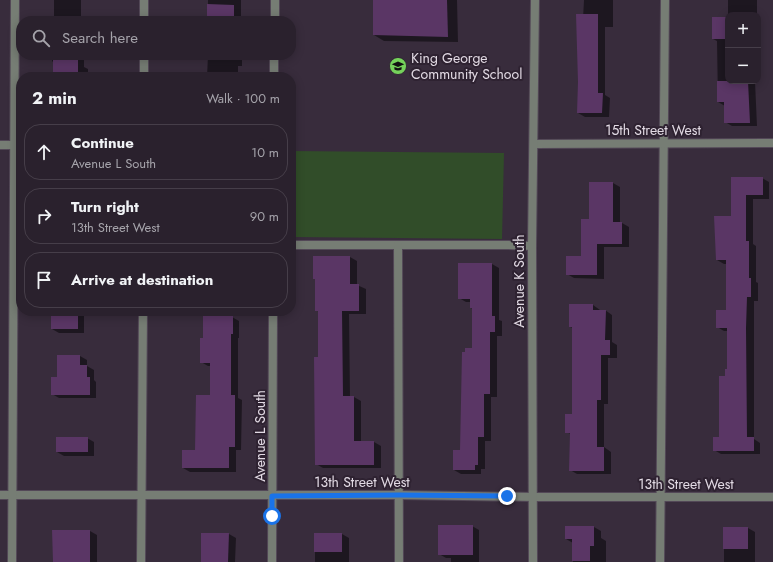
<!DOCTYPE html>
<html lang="en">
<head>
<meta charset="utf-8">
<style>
	body { margin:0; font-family:Jost,sans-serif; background:#362e39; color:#f1f3f6 }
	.controls { position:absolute; right:12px; top:12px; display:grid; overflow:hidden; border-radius:8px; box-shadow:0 2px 10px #0003 }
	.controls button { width:36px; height:36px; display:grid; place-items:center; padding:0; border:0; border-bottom:1px solid #463e49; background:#2a212d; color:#f1f3f6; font:20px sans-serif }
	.stop { position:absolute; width:12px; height:12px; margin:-9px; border:3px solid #1a73e8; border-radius:50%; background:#fff }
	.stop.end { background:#1a73e8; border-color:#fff; box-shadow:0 1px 4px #0008 }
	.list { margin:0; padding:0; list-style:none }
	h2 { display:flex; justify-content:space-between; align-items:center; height:52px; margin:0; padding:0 16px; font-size:17px }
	h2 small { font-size:13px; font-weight:400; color:#a5a3aa }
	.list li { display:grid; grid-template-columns:26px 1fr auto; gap:12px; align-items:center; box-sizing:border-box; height:56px; margin:0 8px 8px; padding:0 8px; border:1px solid #463e49; border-radius:16px }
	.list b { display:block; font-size:15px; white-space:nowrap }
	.list p { margin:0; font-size:13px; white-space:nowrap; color:#a5a3aa }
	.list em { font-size:13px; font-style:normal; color:#a5a3aa }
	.icon { flex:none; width:22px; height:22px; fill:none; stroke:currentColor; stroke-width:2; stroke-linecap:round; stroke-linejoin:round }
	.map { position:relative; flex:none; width:773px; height:562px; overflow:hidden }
	.search { position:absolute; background:#2a212d; box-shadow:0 2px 10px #0003; left:16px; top:16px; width:280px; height:44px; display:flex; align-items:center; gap:10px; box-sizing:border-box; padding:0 14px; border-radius:16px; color:#a5a3aa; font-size:15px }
	.panel { position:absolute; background:#2a212d; box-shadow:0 2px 10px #0003; left:16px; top:72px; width:280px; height:244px; border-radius:16px }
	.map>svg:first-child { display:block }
	.green { fill:#314d29 }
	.shadow { fill:#0007 }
	.building { fill:#5a3665 }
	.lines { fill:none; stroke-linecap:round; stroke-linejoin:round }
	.lane-casing { stroke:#534857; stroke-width:10 }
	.street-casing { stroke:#534857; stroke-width:10 }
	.lane { stroke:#767d74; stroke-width:8 }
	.street { stroke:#767d74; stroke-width:8 }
	.route { stroke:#1a73e8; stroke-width:5 }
	.labels { text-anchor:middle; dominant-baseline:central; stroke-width:4; stroke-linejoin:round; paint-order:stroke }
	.poi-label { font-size:14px; fill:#e2dae4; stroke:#2e2231; text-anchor:start }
	.street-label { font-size:14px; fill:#e2dae4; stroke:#2e2231 }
</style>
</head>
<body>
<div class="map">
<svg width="773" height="562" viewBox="0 0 773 562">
	<rect width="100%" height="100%" fill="#382c3c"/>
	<!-- green -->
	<polygon class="green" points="291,151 504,153 502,239 293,237 291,236"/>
	<!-- shadow -->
	<g class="shadow">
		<rect x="54" y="0" width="27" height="21"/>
		<rect x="208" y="0" width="33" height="21"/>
		<polygon points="374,0 457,0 458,42 384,41 374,35"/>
		<polygon points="584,0 613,0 613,27 605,27 605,95 610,98 609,117 585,117 578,113"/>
		<rect x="728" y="0" width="29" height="15"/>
		<polygon points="728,18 728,81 755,81 757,126 732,126 725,122 725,106 718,102 717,41 713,39"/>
		<polygon points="758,21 759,22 759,43 758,43"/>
		<polygon points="52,55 84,55 84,67 88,69 88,77 54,77 54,63 52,61"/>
		<polygon points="208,55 242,55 242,66 238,66 238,77 207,77"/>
		<polygon points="732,178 762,178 769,182 769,199 753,199 753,244 756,246 756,282 758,283 758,301 754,301 754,439 760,443 760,454 721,454 714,450 720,438 728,370 728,331 724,331 717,327 727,311 727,264 724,264 717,260 732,217"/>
		<polygon points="613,183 620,187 620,223 622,223 629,227 629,247 604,247 604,279 574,278 567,274 582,257"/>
		<polygon points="350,257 357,261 357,285 366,289 366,314 349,314 350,397 354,397 361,401 361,442 374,442 381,446 381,468 323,468 316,464 319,358 319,312 316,310"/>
		<polygon points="459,264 492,264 499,268 499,320 502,321 502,336 497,336 497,397 491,397 491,441 485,441 485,469 481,469 481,474 461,474 454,470 461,451 473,349 473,309 471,308 471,302 466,302 459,298"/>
		<polygon points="593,305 600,310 605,310 612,315 612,342 617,345 617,358 608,358 608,404 604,404 604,447 611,452 611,474 577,474 570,470 571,434 566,432 573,415 573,328 570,327"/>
		<polygon points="52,311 84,311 84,333 59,333 52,329"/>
		<polygon points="232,317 239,321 239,338 238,338 238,398 242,400 241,450 236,450 236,472 190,472 183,468 196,451 211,396 211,366 208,366 201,362 204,339"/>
		<polygon points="80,356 87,360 87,366 94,370 94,380 96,382 96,398 59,398 52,394 58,378"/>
		<polygon points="87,438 94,442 94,456 64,456 57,452"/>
		<polygon points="472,526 479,530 479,562 451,562 451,558 446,558 439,554"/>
		<polygon points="594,527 601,531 601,538 606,541 606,562 573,562 573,543 566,539"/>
		<polygon points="724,528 748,528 755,532 755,562 724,562"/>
		<polygon points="90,531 97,535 97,562 54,562"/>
		<polygon points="202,534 229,534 236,538 235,562 202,562"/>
		<polygon points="315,534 342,534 349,538 349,562 315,562"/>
	</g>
	<!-- building -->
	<g class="building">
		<polygon points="373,0 447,0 448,37 373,35"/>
		<polygon points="207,4 234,5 234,21 207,21"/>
		<polygon points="576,14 598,14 598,93 603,93 602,113 577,113 578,82"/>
		<rect x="712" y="17" width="16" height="22"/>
		<rect x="53" y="55" width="25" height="22"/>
		<polygon points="717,81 748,81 750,123 724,123 724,102 717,102"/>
		<polygon points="731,177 763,177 763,195 746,195 746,241 749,241 749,278 751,278 751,297 747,297 746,328 747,437 754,437 754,451 713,451 713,437 719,437 719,376 725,376 725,369 727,369 727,328 716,328 716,310 726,310 726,260 716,260 714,216 731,216"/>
		<polygon points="589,182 613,182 613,222 622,222 622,244 597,244 597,275 566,275 566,256 581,256 581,219 589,219"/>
		<polygon points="313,256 350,256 350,284 359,284 359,311 342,311 343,396 354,396 354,441 374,441 374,465 315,465 314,357 318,357 318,311 315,311 315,279 313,279"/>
		<polygon points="458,263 492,263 492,316 495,316 495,332 490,332 490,394 484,394 484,437 478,437 478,465 475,465 475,470 453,470 453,450 460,450 462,352 465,352 465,348 472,348 472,308 470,308 470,299 458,299"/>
		<polygon points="569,304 593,304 593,310 606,310 605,340 610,340 610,355 601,355 601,400 597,400 597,447 604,447 604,471 569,471 570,433 565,433 565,414 572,414 572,327 569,327"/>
		<rect x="51" y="311" width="27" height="18"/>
		<polygon points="203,316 233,316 233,334 231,334 231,395 235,395 235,447 229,447 229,468 182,468 182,450 195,450 196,395 210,395 210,363 200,363 200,338 203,338"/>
		<polygon points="57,355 80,355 80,365 87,365 87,377 90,377 90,395 51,395 51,377 57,377"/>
		<rect x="56" y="437" width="32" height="15"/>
		<rect x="438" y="525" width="35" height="30"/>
		<polygon points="565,526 594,526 594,546 590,546 590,561 572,561 572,539 565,539"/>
		<rect x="723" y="527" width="25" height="22"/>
		<polygon points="52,530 90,530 90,562 53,562"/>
		<polygon points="201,533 229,533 228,562 201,562"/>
		<rect x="314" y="533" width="28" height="19"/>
	</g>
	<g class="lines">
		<!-- lane casing -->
		<g class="lane-casing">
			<g id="lane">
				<polyline points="144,0 144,21"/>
				<polyline points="144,55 144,77"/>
				<polyline points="291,245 508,245 532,246"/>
				<polyline points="398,245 399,562"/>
				<polyline points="141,562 143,311"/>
				<polyline points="660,562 665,0"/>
			</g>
		</g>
		<!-- street casing -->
		<g class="street-casing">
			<g id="street">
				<polyline points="275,21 275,0"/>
				<polyline points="274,77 274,55"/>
				<polyline points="534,144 773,143"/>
				<polyline points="0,145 21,145"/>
				<polyline points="0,495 399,495 534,497 773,497"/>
				<polyline points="12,562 15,0"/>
				<polyline points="272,562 273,311"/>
				<polyline points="533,562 532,246 535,0"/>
			</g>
		</g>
		<!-- lane -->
		<use href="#lane" class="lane"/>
		<!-- street -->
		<use href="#street" class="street"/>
	</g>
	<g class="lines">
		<!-- route -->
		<polyline class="route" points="272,516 272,496 399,495 507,496"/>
	</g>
	<!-- icons -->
	<defs>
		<g id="school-disc" transform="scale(0.9)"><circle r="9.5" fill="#75d25b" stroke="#2e2231"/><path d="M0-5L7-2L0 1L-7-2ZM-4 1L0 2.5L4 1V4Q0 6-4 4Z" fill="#111"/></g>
	</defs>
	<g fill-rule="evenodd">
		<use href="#school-disc" x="398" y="66"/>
	</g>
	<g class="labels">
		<!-- poi labels -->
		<g class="poi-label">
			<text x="411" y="58">King George<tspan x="411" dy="16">Community School</tspan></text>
		</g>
		<!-- street labels -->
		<g class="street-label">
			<text x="653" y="130">15th Street West</text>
			<text transform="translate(519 281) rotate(-90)">Avenue K South</text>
			<text transform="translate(260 436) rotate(-90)">Avenue L South</text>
			<text x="362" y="482">13th Street West</text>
			<text x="686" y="484">13th Street West</text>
		</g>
	</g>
</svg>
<div class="controls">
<button>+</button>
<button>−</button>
</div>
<div class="stop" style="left:272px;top:516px"></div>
<div class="stop end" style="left:507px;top:496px"></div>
<div class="search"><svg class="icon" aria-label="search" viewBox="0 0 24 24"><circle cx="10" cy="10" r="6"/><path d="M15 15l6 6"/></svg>Search here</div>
<section class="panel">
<h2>2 min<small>Walk · 100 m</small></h2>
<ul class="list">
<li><svg class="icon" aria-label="ahead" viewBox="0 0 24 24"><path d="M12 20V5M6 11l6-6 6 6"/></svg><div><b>Continue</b><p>Avenue L South</p></div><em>10 m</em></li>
<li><svg class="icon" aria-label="right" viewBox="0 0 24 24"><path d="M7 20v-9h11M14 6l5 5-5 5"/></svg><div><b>Turn right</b><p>13th Street West</p></div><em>90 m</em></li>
<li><svg class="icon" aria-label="arrive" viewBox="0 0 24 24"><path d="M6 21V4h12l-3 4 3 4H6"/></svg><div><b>Arrive at destination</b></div></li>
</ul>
</section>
</div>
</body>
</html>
